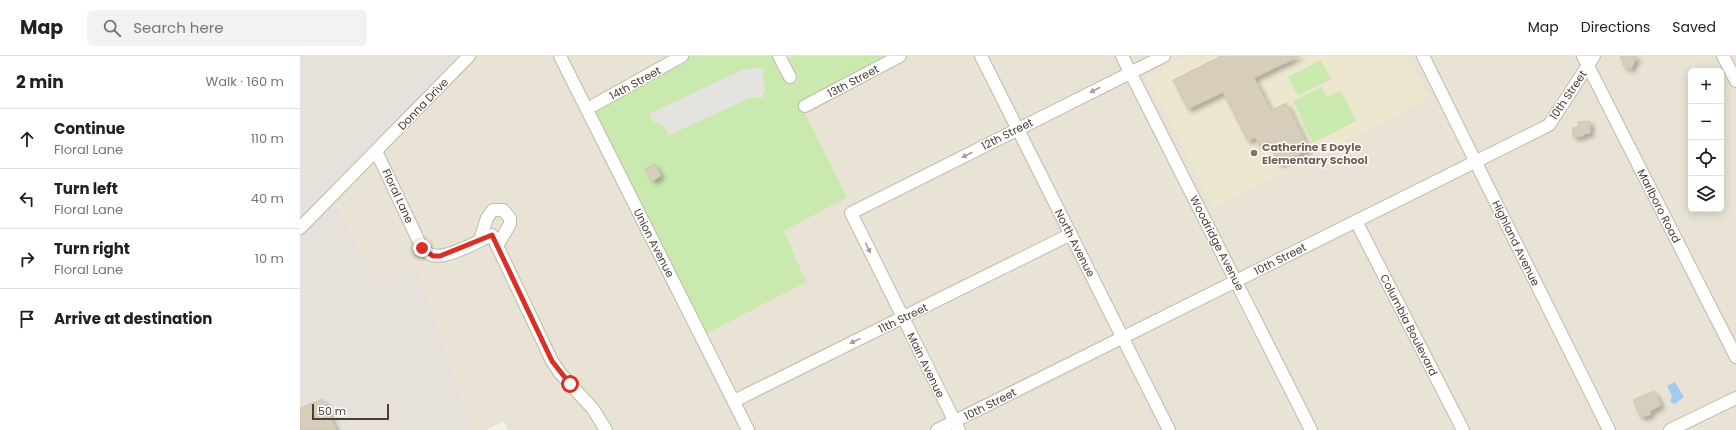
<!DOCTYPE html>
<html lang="en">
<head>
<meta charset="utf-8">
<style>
	body { margin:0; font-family:Poppins,sans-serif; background:#f2f2f2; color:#202124 }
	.controls { position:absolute; right:12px; top:12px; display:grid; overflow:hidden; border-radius:6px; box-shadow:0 2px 10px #0003 }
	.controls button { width:36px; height:36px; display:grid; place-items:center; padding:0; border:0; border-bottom:1px solid #e0e0e0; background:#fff; color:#202124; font:20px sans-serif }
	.scale { position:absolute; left:12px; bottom:10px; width:77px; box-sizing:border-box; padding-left:4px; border:2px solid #474135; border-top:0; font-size:11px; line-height:14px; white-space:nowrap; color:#474135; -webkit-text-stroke:3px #fff; paint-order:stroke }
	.stop { position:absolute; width:12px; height:12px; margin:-9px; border:3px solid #d93025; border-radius:50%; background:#fff }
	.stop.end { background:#d93025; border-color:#fff; box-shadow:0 1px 4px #0008 }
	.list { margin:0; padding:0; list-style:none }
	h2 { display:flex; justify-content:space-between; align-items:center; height:52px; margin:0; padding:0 16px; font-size:17px }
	h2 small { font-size:13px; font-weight:400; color:#757577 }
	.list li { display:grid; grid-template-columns:26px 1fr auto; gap:12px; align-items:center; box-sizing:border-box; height:60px; padding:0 16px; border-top:1px solid #e0e0e0 }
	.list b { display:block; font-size:15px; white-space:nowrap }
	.list p { margin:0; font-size:13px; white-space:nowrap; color:#757577 }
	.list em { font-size:13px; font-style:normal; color:#757577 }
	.icon { flex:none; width:22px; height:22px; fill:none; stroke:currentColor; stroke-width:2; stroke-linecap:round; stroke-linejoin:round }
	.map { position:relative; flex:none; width:1436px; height:374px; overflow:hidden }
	header { display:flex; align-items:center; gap:24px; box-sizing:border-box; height:56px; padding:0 20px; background:#fff; border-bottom:1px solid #e0e0e0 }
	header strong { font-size:19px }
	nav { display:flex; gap:22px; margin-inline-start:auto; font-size:14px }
	.search { width:280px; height:36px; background:#f2f2f2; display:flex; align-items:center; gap:10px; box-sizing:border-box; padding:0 14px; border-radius:6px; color:#757577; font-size:15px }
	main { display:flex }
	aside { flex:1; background:#fff }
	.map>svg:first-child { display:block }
	.residential { fill:#e8e3d4; fill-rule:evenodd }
	.industrial { fill:#e6e2db }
	.education { fill:#ede7d0 }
	.green { fill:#cae9ae }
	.parking { fill:#e5e3df }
	.water { fill:#a1cbf3 }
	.building { fill:#d6cdbb; stroke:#d1c6ae; filter:url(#shadow) }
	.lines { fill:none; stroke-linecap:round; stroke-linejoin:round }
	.street-casing { stroke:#c0b9a9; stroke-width:14 }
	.street { stroke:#fff; stroke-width:12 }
	.oneway { fill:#a3a09a }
	.route { stroke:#d93025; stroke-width:5 }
	.education-dot { fill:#8d6e63; stroke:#fff; stroke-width:1.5 }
	.labels { text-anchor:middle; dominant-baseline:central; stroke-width:3; stroke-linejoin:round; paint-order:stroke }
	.street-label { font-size:11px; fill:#474135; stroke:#fff }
	.education-label { font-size:11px; font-weight:bold; fill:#785e54; stroke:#fff; text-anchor:start }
</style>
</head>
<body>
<header>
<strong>Map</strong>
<div class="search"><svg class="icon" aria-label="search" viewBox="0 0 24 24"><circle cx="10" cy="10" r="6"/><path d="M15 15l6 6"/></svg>Search here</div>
<nav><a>Map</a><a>Directions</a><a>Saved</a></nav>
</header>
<main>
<aside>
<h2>2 min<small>Walk · 160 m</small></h2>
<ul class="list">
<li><svg class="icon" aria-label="ahead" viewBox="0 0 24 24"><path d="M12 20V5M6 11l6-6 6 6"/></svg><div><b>Continue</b><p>Floral Lane</p></div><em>110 m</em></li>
<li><svg class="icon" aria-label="left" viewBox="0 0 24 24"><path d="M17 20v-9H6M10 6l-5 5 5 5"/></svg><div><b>Turn left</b><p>Floral Lane</p></div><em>40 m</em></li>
<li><svg class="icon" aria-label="right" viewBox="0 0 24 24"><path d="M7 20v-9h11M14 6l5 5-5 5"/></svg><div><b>Turn right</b><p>Floral Lane</p></div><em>10 m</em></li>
<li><svg class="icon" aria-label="arrive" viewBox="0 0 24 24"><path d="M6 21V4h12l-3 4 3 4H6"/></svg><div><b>Arrive at destination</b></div></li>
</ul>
</aside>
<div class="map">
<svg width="1436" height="374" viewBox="0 0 1436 374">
	<defs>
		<filter id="shadow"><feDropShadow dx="3.5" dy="3.5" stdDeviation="2" flood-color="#0004"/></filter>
	</defs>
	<rect width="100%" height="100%" fill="#f4f1e6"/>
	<!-- residential -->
	<path class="residential" d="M171 0H1436V374H208L204 365 186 374H174L114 209 80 229 33 142ZM1391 15H1421V153H1391Z"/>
	<!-- industrial -->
	<polygon class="industrial" points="0,0 171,0 33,142 80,229 114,208 174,374 0,374"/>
	<!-- education -->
	<polygon class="education" points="888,0 1108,0 1130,42 914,152 847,21"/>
	<!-- green -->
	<g class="green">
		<polygon points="379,0 479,0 482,6 494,0 602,0 501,49 547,141 484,175 506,226 404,279 289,48"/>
		<polygon points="1021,4 1031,23 998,40 988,21"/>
		<polygon points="1022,31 1027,41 1041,35 1056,65 1013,87 993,45"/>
	</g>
	<!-- parking -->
	<polygon class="parking" points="454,12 464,13 463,23 465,33 462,42 450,42 369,79 365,71 353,65 349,58 442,14"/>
	<!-- water -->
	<polygon class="water" points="1375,326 1384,341 1375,348 1370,346 1372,340 1367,330"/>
	<!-- building -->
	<g class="building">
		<polygon points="921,0 999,0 954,22 971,55 986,47 1009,93 979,108 968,85 959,89 955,81 948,85 923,36 888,53 873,24"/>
		<polygon points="1321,0 1337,0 1331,13 1322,9 1324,5 1320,3"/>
		<polygon points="1290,65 1290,77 1283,78 1283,80 1273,81 1273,72 1278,71 1278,66"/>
		<polygon points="355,108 361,120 352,125 345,113"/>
		<polygon points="1354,335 1361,349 1350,355 1351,358 1343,361 1342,359 1340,360 1333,344"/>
		<polygon points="23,343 36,374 0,374 0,352"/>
	</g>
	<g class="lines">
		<!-- street casing -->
		<g class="street-casing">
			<g id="street">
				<polyline points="260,0 448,374"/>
				<polyline points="479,0 490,21"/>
				<polyline points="681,0 869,374"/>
				<polyline points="822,0 1011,374"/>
				<polyline points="1123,0 1309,374"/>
				<polyline points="1283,0 1436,301"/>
				<polyline points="1423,0 1436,25"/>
				<polyline points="505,50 600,0"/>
				<polyline points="287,53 382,0"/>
				<path d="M76 95 122 192C125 195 128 198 132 199 146 204 178 185 192 179L252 305 260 317 293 353 306 374"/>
				<polyline points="1056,165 1163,374"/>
				<polyline points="0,172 169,0"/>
				<polyline points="180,184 187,162 193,154 203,154 210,162 210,168 197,190"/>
				<polyline points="434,345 771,178"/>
				<polyline points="637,374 1249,69 1294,0"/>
				<polyline points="659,374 551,157 864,0"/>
				<polyline points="1370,374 1436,342"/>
			</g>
		</g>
		<!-- street -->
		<use href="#street" class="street"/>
	</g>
	<!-- one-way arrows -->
	<defs><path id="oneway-solid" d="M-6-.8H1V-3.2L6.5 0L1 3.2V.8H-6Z"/></defs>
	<g class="oneway">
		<use href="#oneway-solid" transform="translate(795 34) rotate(153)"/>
		<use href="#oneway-solid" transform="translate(667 99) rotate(153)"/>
		<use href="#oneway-solid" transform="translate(568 192) rotate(64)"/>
		<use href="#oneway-solid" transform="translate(555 285) rotate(154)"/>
	</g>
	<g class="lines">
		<!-- route -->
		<polyline class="route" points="122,192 133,200 140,200 192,179 252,305 270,328"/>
	</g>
	<!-- markers -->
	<circle class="education-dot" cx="954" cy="97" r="4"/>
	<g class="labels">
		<!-- street labels -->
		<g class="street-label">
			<text transform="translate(553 25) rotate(-28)">13th Street</text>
			<text transform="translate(335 27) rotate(-29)">14th Street</text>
			<text transform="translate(1268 39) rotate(-56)">10th Street</text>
			<text transform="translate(123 48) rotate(-46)">Donna Drive</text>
			<text transform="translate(707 78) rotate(-27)">12th Street</text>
			<text transform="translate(98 140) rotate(65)">Floral Lane</text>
			<text transform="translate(1359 150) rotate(63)">Marlboro Road</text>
			<text transform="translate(354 187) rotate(63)">Union Avenue</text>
			<text transform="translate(775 187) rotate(63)">North Avenue</text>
			<text transform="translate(917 187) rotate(63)">Woodridge Avenue</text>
			<text transform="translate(1216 187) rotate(64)">Highland Avenue</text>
			<text transform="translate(980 203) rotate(-27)">10th Street</text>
			<text transform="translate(603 262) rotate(-26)">11th Street</text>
			<text transform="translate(1109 269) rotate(63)">Columbia Boulevard</text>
			<text transform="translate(626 309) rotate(64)">Main Avenue</text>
			<text transform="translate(690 348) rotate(-27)">10th Street</text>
		</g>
		<!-- education labels -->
		<g class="education-label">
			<text x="962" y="91">Catherine E Doyle<tspan x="962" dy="13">Elementary School</tspan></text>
		</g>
	</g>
</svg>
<div class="controls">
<button>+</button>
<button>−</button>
<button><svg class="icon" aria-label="locate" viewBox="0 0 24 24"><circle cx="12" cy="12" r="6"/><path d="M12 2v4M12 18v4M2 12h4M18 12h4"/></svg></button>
<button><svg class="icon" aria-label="layers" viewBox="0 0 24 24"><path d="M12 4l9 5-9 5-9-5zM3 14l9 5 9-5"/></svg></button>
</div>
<div class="scale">50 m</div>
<div class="stop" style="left:270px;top:328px"></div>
<div class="stop end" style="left:122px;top:192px"></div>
</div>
</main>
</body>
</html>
